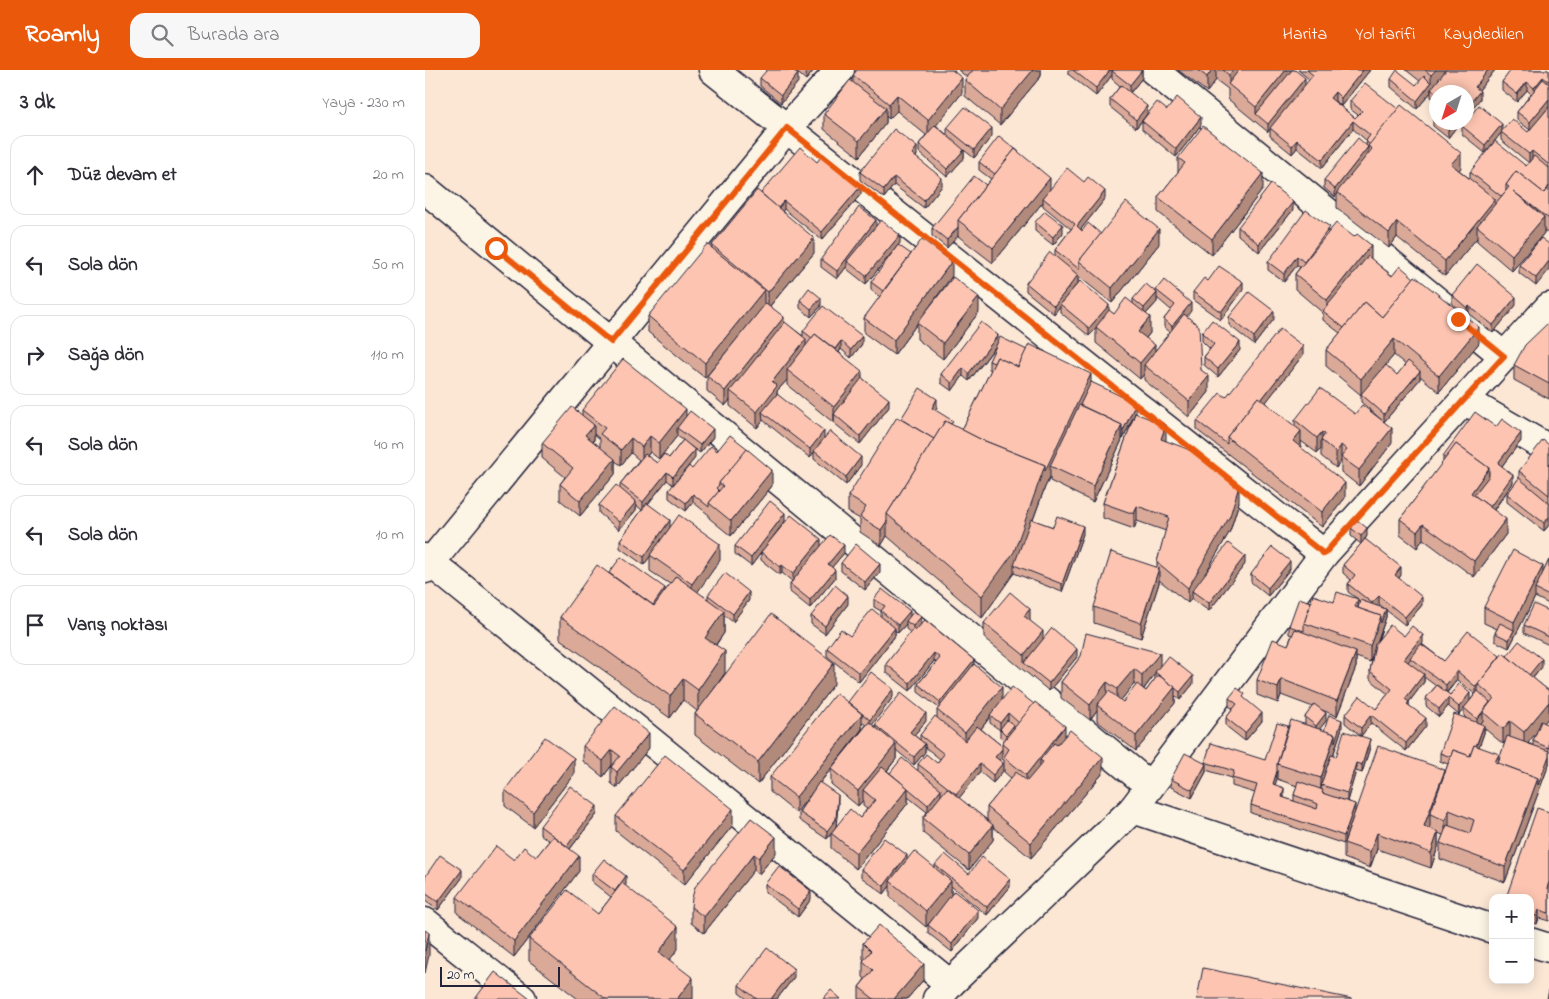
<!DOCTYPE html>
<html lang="tr">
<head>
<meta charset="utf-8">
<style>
	body { margin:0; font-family:"Indie Flower",sans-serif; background:#f7f7f7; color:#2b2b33 }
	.controls { position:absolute; right:15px; bottom:15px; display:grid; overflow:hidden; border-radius:10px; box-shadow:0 2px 12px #0003 }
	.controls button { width:45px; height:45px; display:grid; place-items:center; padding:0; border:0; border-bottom:1px solid #e1e1e2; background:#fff; color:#2b2b33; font:25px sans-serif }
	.compass { position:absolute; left:1004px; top:15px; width:45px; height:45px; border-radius:50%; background:#fff; box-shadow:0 2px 12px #0003; rotate:219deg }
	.scale { position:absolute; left:15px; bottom:12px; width:120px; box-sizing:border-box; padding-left:5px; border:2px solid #22223b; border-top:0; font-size:14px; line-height:18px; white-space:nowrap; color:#22223b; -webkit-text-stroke:4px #fcf5e5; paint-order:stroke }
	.stop { position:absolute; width:15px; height:15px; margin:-11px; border:4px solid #ea580c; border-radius:50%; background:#fff }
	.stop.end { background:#ea580c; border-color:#fff; box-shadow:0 1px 5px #0008 }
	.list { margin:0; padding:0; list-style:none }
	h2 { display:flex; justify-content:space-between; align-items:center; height:65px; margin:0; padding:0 20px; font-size:21px }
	h2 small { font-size:16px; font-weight:400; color:#7c7c81 }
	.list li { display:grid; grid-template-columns:32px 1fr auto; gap:15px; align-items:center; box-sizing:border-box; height:80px; margin:0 10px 10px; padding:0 10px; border:1px solid #e1e1e2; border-radius:15px }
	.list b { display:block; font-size:19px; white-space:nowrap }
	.list em { font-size:16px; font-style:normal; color:#7c7c81 }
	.icon { flex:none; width:28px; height:28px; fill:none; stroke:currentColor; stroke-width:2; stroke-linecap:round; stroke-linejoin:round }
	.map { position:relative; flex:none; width:1124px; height:929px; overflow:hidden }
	header { display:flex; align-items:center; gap:30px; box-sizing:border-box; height:70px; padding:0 25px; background:#ea580c; color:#fff }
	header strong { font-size:24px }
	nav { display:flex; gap:28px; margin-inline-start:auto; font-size:18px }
	.search { width:350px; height:45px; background:#f7f7f7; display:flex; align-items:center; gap:12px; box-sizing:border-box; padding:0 18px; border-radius:15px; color:#7c7c81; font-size:19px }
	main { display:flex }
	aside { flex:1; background:#fff }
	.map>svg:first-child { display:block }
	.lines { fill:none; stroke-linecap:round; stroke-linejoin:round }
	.street-casing { stroke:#22223b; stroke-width:31 }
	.secondary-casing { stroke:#22223b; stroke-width:31 }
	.street { stroke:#fcf5e5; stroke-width:28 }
	.secondary { stroke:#fcf5e5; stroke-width:28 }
	.wall { fill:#daa998; stroke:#22223b; fill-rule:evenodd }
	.shaded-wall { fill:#b18a7c; stroke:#22223b }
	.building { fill:#fdc5b1; stroke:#22223b }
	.route { stroke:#ea580c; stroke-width:6 }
</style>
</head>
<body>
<header>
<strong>Roamly</strong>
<div class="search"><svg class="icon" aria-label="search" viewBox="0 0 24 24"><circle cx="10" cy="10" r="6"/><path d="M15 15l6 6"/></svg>Burada ara</div>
<nav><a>Harita</a><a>Yol tarifi</a><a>Kaydedilen</a></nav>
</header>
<main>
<aside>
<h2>3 dk<small>Yaya · 230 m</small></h2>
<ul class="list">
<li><svg class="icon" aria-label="ahead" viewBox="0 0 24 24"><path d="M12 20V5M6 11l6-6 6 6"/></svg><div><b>Düz devam et</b></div><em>20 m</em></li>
<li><svg class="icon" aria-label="left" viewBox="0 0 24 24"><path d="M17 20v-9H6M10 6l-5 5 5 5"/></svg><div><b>Sola dön</b></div><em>50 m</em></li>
<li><svg class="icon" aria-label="right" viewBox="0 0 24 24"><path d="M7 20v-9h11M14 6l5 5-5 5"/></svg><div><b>Sağa dön</b></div><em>110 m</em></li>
<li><svg class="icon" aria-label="left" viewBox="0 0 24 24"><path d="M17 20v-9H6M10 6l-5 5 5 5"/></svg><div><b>Sola dön</b></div><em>40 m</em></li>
<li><svg class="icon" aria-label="left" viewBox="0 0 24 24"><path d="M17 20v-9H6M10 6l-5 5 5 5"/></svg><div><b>Sola dön</b></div><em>10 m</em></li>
<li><svg class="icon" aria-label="arrive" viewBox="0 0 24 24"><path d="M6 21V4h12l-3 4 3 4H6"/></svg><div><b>Varış noktası</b></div></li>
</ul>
</aside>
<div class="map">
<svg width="1124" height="929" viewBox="0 0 1124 929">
	<rect width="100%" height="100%" fill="#fce7d5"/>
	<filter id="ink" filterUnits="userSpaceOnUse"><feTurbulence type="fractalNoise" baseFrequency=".02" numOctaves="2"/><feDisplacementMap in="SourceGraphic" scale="10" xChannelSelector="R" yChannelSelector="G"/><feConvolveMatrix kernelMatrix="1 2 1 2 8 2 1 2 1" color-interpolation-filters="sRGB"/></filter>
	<g filter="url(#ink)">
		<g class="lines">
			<!-- street casing -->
			<g class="street-casing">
				<g id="street">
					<polyline points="288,0 899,484"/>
					<polyline points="728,0 1079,286"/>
					<polyline points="0,119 725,716"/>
					<polyline points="1039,330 1124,379"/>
					<polyline points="0,488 525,914"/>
					<polyline points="0,499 362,58 415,0"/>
					<polyline points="708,739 1068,859"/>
					<polyline points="0,852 97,929"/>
					<polyline points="1105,872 1124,878"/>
				</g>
			</g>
			<!-- secondary casing -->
			<g class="secondary-casing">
				<polyline id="secondary" points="512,929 525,914 708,739 899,484 1124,237"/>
			</g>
			<!-- street -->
			<use href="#street" class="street"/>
			<!-- secondary -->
			<use href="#secondary" class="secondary"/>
		</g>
		<!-- wall -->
		<g class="wall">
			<polygon points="369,0 389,0 381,10"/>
			<polygon points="530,0 529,2 537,23 511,55 522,65 522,58 567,66 549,88 539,80 539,88 522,107 494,82 494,74 501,65 472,41 464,49 461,46 461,53 434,87 399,59 399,44 428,12 428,5"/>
			<polygon points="533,0 616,0 616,6 575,55 540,26 540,10 542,7"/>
			<polygon points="643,0 717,0 717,8 705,23 722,44 742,40 776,55 751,87 717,59 717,51 711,58 685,37 685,29 695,16 687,9 687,5 671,26 643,4"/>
			<polygon points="753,0 870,0 880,16 885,10 873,0 945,0 916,36 910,31 909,31 930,48 933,45 925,39 925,31 1036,98 1034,100 1045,109 1045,102 1101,96 1104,93 1076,70 1076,63 1060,83 1037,64 1037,56 1077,61 1103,62 1105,60 1092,50 1092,42 1106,24 1102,20 1092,32 1077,20 1077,12 1086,1 1085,0 1124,0 1124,164 1119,160 1119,163 1087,201 1052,171 1052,168 1020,206 972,167 964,178 912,138 912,123 910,127 899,118 899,110 941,75 942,71 928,59 897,98 872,78 867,84 845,66 845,59 843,62 803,29 803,19 791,10 782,22"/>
			<polygon points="981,0 1070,0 1054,20 1055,29 1012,22 1012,31 1006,27 1006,22 992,39 966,17 966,9 991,15 995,11"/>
			<polygon points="335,8 373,12 356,33 335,16"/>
			<polygon points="1012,43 1012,52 1035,52 1023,68 1008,56 1008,48"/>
			<polygon points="492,85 491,87 517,116 499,138 469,115 459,128 435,110 435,102"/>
			<polygon points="753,88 838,119 787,185 733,142 733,127 753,102"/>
			<polygon points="392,92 436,124 397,170 359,139 357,141 389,183 345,236 359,252 378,266 378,261 437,274 426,288 416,279 414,282 464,337 435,374 362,315 362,310 352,321 352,324 399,368 436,395 421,415 389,389 389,382 385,388 338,350 332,358 305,336 305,330 300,336 282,321 282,306 280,308 223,262 223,246 287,178 287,175 336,123"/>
			<path d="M554 92 625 119 680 129 656 159 657 161 734 174 687 233 653 206V212L684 241 689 244 708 234V229L731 223V220L766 241 761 246 776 300 784 322 764 347 719 310V304L715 309 671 273V259L664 266 635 242V236L629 244 601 221V213L630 186V180L646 159 618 136V132L568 193 533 166 522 178 507 166V158L561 115 566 109 554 100ZM732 228 746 240 739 249V257L745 262 730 281 721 268 725 263 721 244 732 232Z"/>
			<polygon points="868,140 834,182 813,165 813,157"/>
			<polygon points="610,152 638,163 628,175 610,161"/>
			<polygon points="451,157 475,173 441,214 422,199 422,196 412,209 396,197 396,189"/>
			<path d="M905 160 946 189 1054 273 1014 322 995 306V309L959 352 936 332V325L901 296V280L915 263 898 250V243L870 219V204L875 197 872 195 859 212 843 200V192ZM969 285 981 295 972 305 949 309Z"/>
			<polygon points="1116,168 1111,216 1094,203 1094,195"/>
			<polygon points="486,184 527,206 499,244 554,242 518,289 492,269 492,254 469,285 439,263 439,248 455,227 446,220 446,212"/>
			<polygon points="783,211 818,220 796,250 768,230 768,222"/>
			<polygon points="1027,225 1091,235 1068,263 1044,244 1042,246 1027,234"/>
			<polygon points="375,230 396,236 386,247 375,238"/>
			<polygon points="804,247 849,249 829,275 804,255"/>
			<polygon points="1124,252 1124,329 1089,310 1089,295"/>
			<polygon points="777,263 815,280 793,307 779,295 779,287 785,279 777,271"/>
			<polygon points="573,272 666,312 711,341 710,343 741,370 741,371 814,432 805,461 781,502 820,494 784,541 767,529 767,527 763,533 734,510 734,513 716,568 669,553 669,537 732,497 732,492 741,461 712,451 709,459 678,448 678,433 709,346 698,369 697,368 697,370 668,432 625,411 625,407 620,417 608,450 628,457 658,464 637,522 589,503 557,548 462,466 456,476 435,462 435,449 423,442 423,426 476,349 512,337 510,340 528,356 537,360 566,300 564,299 564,291 572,275 544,311 538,306 527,321 516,313 516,304"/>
			<polygon points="878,285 840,333 870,357 870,350 967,373 934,416 916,402 916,391 911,398 896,386 896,379 892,383 876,371 876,377 920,428 897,457 772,360 772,351 801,327"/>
			<path d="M157 340 261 347 288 367 275 383 261 373 270 388 248 415 242 410 223 434 245 457 295 490 272 522 283 529V525L324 530 308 552 299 545V563L291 575 300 603 283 627 409 614 333 714 270 665V644L272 641 258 630 245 648 135 569V547L184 503 240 522 245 514 225 501V486L219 495 195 478V470L217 440 211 435V440L194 460 174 443V435L195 418V414L214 390 206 383 196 395 190 391V404L155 446 135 430V414L140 407 117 388V373L157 346ZM169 364 175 369V377L168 371 169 370ZM252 366 258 370 244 388 232 393 222 386 225 382 234 389Z"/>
			<polygon points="1071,357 1096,371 1077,396 1088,413 1069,440 1081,464 1049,507 998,469 992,478 975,465 975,449 1018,392 1018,386"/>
			<polygon points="1124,375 1124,455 1119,461 1082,432 1082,424 1094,408 1094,401"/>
			<polygon points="323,380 347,416 306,466 284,448 284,445 268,432 261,441 244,428 244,420 267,399 292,381"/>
			<polygon points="360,451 343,473 396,476 419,483 407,497 410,508 385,538 365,522 365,514 367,511 357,503 355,505 336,490 336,483 326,496 310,484 310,476"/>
			<path d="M926 458 942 466 940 469 976 505 974 508 997 535 980 555 961 540V547L953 571 979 566 998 573 997 574 1019 591 1082 586 1117 597 1108 608 1124 621V647L1119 653 1124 655V694L1080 812 1015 789V773L1018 765 1013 763V777L1006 798 952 779 945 798 919 788V774L826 743V735L830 723 807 716V708L781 700V702L767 728 746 717V709L780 694V692L840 690 863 656 880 654V647L888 637 856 625 853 633 832 625V610L863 575 867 565 864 564V556L886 532H909L933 529 923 522V514L926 510 918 503V495L936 474 926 466ZM933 530 935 531 933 537ZM954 534 960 539 952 536ZM948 585 945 601V609L963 624 951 639 920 645V653L936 666 911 687 908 686 917 658 899 661 894 659 901 651 897 640 912 646 931 597V587L945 592ZM999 607 1011 616 1001 628V636L1014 647 1023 636 1034 645V614L1025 625 1022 623 1032 610 1050 624 1039 638V646L1042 649 1015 683V691L1023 694 1020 703 930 742 922 731 931 701 937 703 945 677 936 666 946 653 981 681 1001 656 984 635V632L999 612ZM1059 658 1078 674 1081 671 1074 690 1054 677 1059 663ZM1112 662 1108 671V675L1102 673ZM852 709 872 716 869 725V731L859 728V726L850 714Z"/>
			<polygon points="1124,490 1124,534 1110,527 1084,578 1070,571 1070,563 1072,559 1059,553 1059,537 1118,503"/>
			<polygon points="416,493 455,502 440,520 416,501"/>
			<polygon points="865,499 843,526 826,512 826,504"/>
			<path d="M449 529 485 546 549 594 577 630 640 665 678 703 606 788 568 757V770L544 800 498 763V748L502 742 483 727V733L431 799 406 778V764L402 769 374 750V742L391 718 371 743 345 722V707L423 632 468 627 447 654 450 657V655L501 651 489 665 495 670V665L512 648V640L514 638 493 622V614L511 592 509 591 485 621 461 602V594L486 563 481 559V554L473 563 470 560V566L434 612 402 586V578L425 566 456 547V541L449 537ZM565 647V653L575 660V667L579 671 577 673V676L556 659ZM437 652 441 655 413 690 437 659ZM500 677 515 689 512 693 493 694V700L465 703 462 701 471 689V680L489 695 500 682ZM577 687V689L579 690V702L586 708 562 737V750L534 728 555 702 568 713 578 701 574 690ZM406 699V714L433 736 438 730V736L442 739 435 748 411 757 413 733 395 713Z"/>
			<polygon points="423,534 400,564 386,554 386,546"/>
			<polygon points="1124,541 1124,575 1099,563 1099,555"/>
			<polygon points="605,551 618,569 652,587 624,621 559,568 559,553"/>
			<path d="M656 586 735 597 768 614 755 630 750 626V633L711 681 672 651V640L665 650 636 628V612ZM730 604V609L721 621 719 619ZM709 614 711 616 698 632 696 630Z"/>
			<polygon points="804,628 820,630 837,651 820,671 801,656 801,648 808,639 804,636"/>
			<polygon points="158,676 224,678 192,718 186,713 186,697 187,696 187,695 178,707 158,691"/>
			<polygon points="149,704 108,757 80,736 80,720"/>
			<polygon points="1124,742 1124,851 1114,848 1112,854 1105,852 1105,828"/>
			<polygon points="172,744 145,779 154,801 89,887 32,843 32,827 89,790 111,787 124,771 115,764 115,756"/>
			<polygon points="191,746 308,755 259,815 191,761"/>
			<polygon points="326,748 351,783 334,804 329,800 279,863 266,853 266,837"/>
			<polygon points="482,790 510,799 510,795 544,804 585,817 562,845 526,816 526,826 553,848 527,882 503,863 503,855 509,847 501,857 465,827 465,816 459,824 436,807 436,799"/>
			<polygon points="167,804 201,815 200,816 253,879 244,890 268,929 153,929 104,891 104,869 173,844 186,827 167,812"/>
			<polygon points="0,807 37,808 13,840 0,831"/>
			<polygon points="340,814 386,829 373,847 340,822"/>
			<polygon points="438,873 499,909 482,929 434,929 434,917 440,909 438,907 438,891 439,890 438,889"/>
			<polygon points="369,907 352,929 322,929 314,923 314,915"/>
		</g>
		<!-- shaded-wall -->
		<g class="shaded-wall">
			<polygon points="382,0 389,0 381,10 381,2"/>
			<polygon points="608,0 616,0 616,6 575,55 575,40"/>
			<polygon points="685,0 692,0 687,1 687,5 671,26 671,18"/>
			<polygon points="717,0 717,8 705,23 705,15"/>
			<polygon points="787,0 791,0 791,10 782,22 782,7"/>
			<polygon points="808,0 820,0 804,15 804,5"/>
			<polygon points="861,0 868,0 831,44 831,37"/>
			<polygon points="938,0 945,0 916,36 916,28"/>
			<polygon points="1011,0 1023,0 1006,21 1006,19 1006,22 992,39 992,31 1006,13 1006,5"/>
			<polygon points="1063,0 1070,0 1050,25 1050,17"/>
			<polygon points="373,4 373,12 356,33 356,25"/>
			<polygon points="1118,7 1118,15 1109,26 1109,18"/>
			<polygon points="537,8 537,23 503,66 503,50"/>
			<polygon points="880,8 880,16 843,62 843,54"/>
			<polygon points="1102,12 1102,20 1092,32 1092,24"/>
			<polygon points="1055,21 1055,29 1042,45 1042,37"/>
			<polygon points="910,22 910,31 905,36 905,28"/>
			<polygon points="472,25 472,41 464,49 464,34"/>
			<polygon points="1124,29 1124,37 1105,60 1105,52"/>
			<polygon points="722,36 722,44 711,58 711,50"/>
			<polygon points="461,38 461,53 434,87 434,71"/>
			<polygon points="776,47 776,55 751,87 751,79"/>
			<polygon points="928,51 928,59 897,98 897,90"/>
			<polygon points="1029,52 1035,52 1023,68 1023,60"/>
			<polygon points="1077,54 1077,62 1060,83 1060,75"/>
			<polygon points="567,58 567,66 549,88 549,80"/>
			<polygon points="872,70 872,78 867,84 867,76"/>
			<polygon points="492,77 492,85 487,92 487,84"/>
			<polygon points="943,77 943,85 910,127 910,119"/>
			<polygon points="539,80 539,88 522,107 522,99"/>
			<polygon points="1107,81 1107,89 1104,93 1104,84"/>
			<polygon points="1036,83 1036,98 1026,109 1026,94"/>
			<polygon points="838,103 838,119 787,185 787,169"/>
			<polygon points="469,107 469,115 459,128 459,120"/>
			<polygon points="517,108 517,116 499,138 499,130"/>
			<polygon points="625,108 625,123 618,128 618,132 568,193 568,178"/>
			<polygon points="436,116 436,124 397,170 397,162"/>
			<polygon points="680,121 680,129 652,164 652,156"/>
			<polygon points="1070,129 1070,145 1052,156 1052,168 1020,206 1020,191"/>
			<polygon points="359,131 359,139 350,151 350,143"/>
			<polygon points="868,132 868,140 834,182 834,174"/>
			<polygon points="1119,147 1119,163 1087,201 1087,185"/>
			<polygon points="451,150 451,158 422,191 422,196 412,209 412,201"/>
			<polygon points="972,152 972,167 964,178 964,163"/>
			<polygon points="638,155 638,163 628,175 628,167"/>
			<polygon points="533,157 533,166 522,178 522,170"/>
			<polygon points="734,159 734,174 687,233 687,218"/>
			<polygon points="475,165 475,173 441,214 441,206"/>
			<polygon points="389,168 389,183 343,238 343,222"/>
			<polygon points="946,175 946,191 902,245 902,230"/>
			<polygon points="872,186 872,195 859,212 859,204"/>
			<polygon points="527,191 527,206 469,285 469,270"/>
			<polygon points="1124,191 1124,200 1111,216 1111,208"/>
			<polygon points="653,205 653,213 635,234 635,236 629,244 629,236"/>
			<polygon points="818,212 818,220 796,250 796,242"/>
			<polygon points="339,220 339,236 280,308 280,293"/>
			<polygon points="732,223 732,232 719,246 719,238"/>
			<polygon points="554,227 554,242 518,289 518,273"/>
			<polygon points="1091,227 1091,235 1068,263 1068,255"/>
			<polygon points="396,228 396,236 386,247 386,239"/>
			<polygon points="766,233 766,241 747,264 747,256"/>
			<polygon points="684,235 684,244 671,257 671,259 664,266 664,258"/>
			<polygon points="1044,236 1044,244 1042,246 1042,238"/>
			<polygon points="849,241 849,249 829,275 829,267"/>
			<polygon points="359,247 359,263 305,321 305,330 300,336 300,321"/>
			<polygon points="725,247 725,263 713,277 713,262"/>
			<polygon points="1054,257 1054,273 1014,322 1014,306"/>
			<polygon points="573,265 573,273 544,311 544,303"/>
			<polygon points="437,266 437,274 426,288 426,280"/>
			<polygon points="381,269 381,285 362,300 362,310 352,321 352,332 337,342 338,350 332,358 332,342 347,312"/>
			<polygon points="969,269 969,285 936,325 936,309"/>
			<polygon points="416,271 416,279 407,292 407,284"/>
			<polygon points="815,272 815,280 793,307 793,299"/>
			<polygon points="730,275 730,291 719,295 719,304 715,309 715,293"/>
			<polygon points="878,276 878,285 809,373 805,370"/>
			<polygon points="538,298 538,306 527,321 527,313"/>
			<polygon points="437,301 437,316 409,344 409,352 409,337"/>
			<polygon points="995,301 995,309 959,352 959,344"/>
			<polygon points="666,304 666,320 625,396 625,407 620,417 591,496 589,495 589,503 557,548 557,526 620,395"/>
			<polygon points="784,306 784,322 764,347 764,331"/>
			<polygon points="464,329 464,337 435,374 435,366"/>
			<polygon points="512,329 512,337 507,346 507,338"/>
			<polygon points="711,333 711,341 698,369 698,361"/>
			<polygon points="261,339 261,355 252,358 252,366 234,389 234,373"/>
			<polygon points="169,355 169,370 160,380 160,365"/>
			<polygon points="697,355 697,370 668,432 668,416"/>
			<polygon points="741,355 741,370 736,385 736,369"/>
			<polygon points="967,358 967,373 934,416 934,400"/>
			<polygon points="288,359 288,367 275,383 275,375"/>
			<polygon points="399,361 399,369 385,388 385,379"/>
			<polygon points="876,361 876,377 868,387 868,371"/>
			<polygon points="897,362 897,372 896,370 896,379 892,383 892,368"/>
			<polygon points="1096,363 1096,371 1073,401 1073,393"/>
			<polygon points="225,366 225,382 217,392 217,377"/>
			<polygon points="206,368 206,383 196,395 196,380"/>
			<polygon points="916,375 916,391 911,398 911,383"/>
			<polygon points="270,380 270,388 248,415 248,407"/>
			<polygon points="436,387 436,395 421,415 421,407"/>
			<polygon points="190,389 190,404 155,446 155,431"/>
			<polygon points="1064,398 1064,414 1046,430 1046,423"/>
			<polygon points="347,400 347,416 306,466 306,451"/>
			<polygon points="242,402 242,410 218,440 218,432"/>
			<polygon points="1088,405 1088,413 1061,450 1061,442"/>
			<polygon points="920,413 920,428 897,457 897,442"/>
			<polygon points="814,416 814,432 805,461 769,523 767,521 767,527 763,533 763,518"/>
			<polygon points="268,424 268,432 261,441 261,433"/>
			<polygon points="211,432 211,440 194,460 194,452"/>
			<polygon points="712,436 712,451 709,459 709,444"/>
			<polygon points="360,443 360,451 326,496 326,488"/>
			<polygon points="1124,447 1124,455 1119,461 1119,453"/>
			<polygon points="1081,449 1081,464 1049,507 1049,491"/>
			<polygon points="245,450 245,458 219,495 219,487"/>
			<polygon points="462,451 462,466 456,476 456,460"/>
			<polygon points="998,454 998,469 992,478 992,462"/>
			<polygon points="658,456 658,464 637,522 637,514"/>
			<polygon points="942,458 942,466 936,474 936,466"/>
			<polygon points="396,469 396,477 368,512 368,504"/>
			<polygon points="295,474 295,490 267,530 267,514"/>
			<polygon points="419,475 419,483 403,502 403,494"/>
			<polygon points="820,486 820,494 784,541 784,533"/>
			<polygon points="865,491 865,499 843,526 843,518"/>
			<polygon points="455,494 455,502 440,520 440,512"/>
			<polygon points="357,495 357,503 355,505 355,497"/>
			<polygon points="1118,496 1118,511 1110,519 1110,527 1084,578 1084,570 1089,560 1089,552"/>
			<polygon points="976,497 976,505 970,513 970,505"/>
			<polygon points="734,498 734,513 716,568 716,553"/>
			<polygon points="410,500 410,508 385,538 385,530"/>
			<polygon points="240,518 240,526 225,547 225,539"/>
			<polygon points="324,522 324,530 308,552 308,544"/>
			<polygon points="423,526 423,534 400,564 400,556"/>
			<polygon points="954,526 954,534 947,541 947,533"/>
			<polygon points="997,527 997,535 980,555 980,547"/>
			<polygon points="605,539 605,554 599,546"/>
			<polygon points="961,539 961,547 945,592 945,576 956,546"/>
			<polygon points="299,541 299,563 280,589 280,568"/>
			<polygon points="485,541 485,549 481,551 481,554 473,563 473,555"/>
			<polygon points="496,547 496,555 488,564 488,556"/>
			<polygon points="470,558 470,566 434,612 434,603"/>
			<polygon points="618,561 618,577 599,593 599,585"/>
			<polygon points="998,565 998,573 979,597 979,589"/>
			<polygon points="652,579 652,587 624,621 624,613"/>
			<polygon points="300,581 300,603 273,642 273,620"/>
			<polygon points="931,582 931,597 912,646 912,631"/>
			<polygon points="509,583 509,591 485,621 485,613"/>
			<polygon points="735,583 735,599 730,602 730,604 717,621 717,605"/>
			<polygon points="1117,589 1117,597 1100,617 1100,609"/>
			<polygon points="549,590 549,598 515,640 515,632"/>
			<polygon points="409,593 409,614 333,714 333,692"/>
			<polygon points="709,599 709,614 692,635 692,619"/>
			<polygon points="1032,601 1032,610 1021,623 1021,615"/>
			<polygon points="999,604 999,612 984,632 984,640 980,629"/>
			<polygon points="768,606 768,614 755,630 755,622"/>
			<polygon points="258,609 258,630 245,648 245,626"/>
			<polygon points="856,609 856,625 853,633 853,618"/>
			<polygon points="682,612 682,627 672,635 672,640 665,650 665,635"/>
			<polygon points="1053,614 1053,623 1051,625 1051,617"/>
			<polygon points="577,617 577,632 565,645 565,647 540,679 540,663"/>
			<polygon points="750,617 750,633 711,681 711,666"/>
			<polygon points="468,619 468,627 445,658 445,650"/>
			<polygon points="1045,623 1045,631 1034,645 1034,637"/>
			<polygon points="1023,628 1023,636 1014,647 1014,639"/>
			<polygon points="1124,632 1124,647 1099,678 1099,662"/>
			<polygon points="501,643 501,651 485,670 485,662"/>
			<polygon points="583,643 583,651 575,661 575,653"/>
			<polygon points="837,643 837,651 820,671 820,663"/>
			<polygon points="901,643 901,651 891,664 891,656"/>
			<polygon points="1058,643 1058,651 1052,657 1052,649"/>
			<polygon points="437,644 437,659 371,743 371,727"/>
			<polygon points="946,645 946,653 936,666 936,658"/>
			<polygon points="1001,648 1001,656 981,681 981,673"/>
			<polygon points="917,650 917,658 898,716 896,715 896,723 896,708 910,664"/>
			<polygon points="1085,651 1085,666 1078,674 1078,659"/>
			<polygon points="589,655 589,663 581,673 581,665"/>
			<polygon points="1059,655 1059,663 1045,702 1045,694"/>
			<polygon points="640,656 640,672 618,692 615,690 615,703 601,720 601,705"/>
			<polygon points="224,663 224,678 192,718 192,702"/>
			<polygon points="945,669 945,677 937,703 937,695"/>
			<polygon points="471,674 471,689 443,724 438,720 438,730 433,736 433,721"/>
			<polygon points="500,674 500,682 489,695 489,687"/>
			<polygon points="577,679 577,687 570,695 570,687"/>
			<polygon points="187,680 187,695 178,707 178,691"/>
			<polygon points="1074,684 1074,699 1070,692"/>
			<polygon points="1124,686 1124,694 1080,812 1080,797 1113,708"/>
			<polygon points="678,687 678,703 606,788 606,773"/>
			<polygon points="149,688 149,704 108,757 108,742"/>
			<polygon points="578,693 578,701 568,713 568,705"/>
			<polygon points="931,693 931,701 922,731 922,723"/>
			<polygon points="555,694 555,702 531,732 531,724"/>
			<polygon points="781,694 781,702 767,728 767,720"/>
			<polygon points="1020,700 1020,715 1005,744 1005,756 999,772 999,756"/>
			<polygon points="852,701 852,709 848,722 848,714"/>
			<polygon points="483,718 483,733 431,799 431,783"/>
			<polygon points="859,718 859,726 857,735 857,727"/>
			<polygon points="516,719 516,727 503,743 503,735"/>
			<polygon points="413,725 413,733 411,757 402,769 402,761"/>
			<polygon points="930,734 930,742 919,773 919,766"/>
			<polygon points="172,736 172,744 141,784 141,776"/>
			<polygon points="308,739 308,755 259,815 259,800"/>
			<polygon points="1024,740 1024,756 1020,766 1020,750"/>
			<polygon points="568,755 568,770 544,800 544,785"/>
			<polygon points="1013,762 1013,777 1006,798 1006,783"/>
			<polygon points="952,763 952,779 945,798 945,782"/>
			<polygon points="351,767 351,783 334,804 334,788"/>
			<polygon points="329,784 329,800 279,863 279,847"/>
			<polygon points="482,785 482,793 465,811 465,816 459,824 459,816"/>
			<polygon points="154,786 154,801 89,887 89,871"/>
			<polygon points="37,800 37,808 13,840 13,832"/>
			<polygon points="201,806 201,815 190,829 190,821"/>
			<polygon points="585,809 585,817 562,845 562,837"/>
			<polygon points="526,811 526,827 501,857 501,841"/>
			<polygon points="386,821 386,829 373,847 373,839"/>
			<polygon points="553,840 553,848 527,882 527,874"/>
			<polygon points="1114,840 1114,848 1112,854 1112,846"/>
			<polygon points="253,857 253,879 234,904 234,882"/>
			<polygon points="4,863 4,885 0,903 0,881"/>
			<polygon points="499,894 499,909 482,929 469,929"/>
			<polygon points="369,899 369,907 352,929 346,929"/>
			<polygon points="268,908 268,929 252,929"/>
		</g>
		<!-- building -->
		<g class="building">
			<polygon points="342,0 368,0 373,4 356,25 335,8"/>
			<polygon points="432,0 527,0 537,8 503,50 472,25 464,34 428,5"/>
			<polygon points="548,0 608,0 575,40 540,10"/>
			<polygon points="648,0 685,0 671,18"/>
			<polygon points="688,0 717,0 705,15 687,1"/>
			<polygon points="773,0 787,0 782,7"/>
			<polygon points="798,0 808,0 804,5"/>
			<polygon points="814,0 861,0 831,37 803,14"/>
			<polygon points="867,0 870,0 880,8 843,54 831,44"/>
			<polygon points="882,0 938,0 916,28 910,22 905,28 930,48 937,41 925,31 940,13 973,39 945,75 941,71 945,65 928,51 897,90 872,70 867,76 845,58 888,5"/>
			<polygon points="972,0 991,15 999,6 1006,13 992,31 966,9"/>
			<polygon points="1000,0 1011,0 1006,5"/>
			<polygon points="1021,0 1063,0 1050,17 1055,21 1042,37 1042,22 1012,22 1012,23 1006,19"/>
			<polygon points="1086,0 1124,0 1124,10 1123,11 1118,7 1109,18 1102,12 1092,24 1077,12"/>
			<polygon points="1118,9 1124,14 1124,29 1105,52 1092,42"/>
			<polygon points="425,10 461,38 434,71 399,44"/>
			<polygon points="696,15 722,36 711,50 685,29"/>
			<polygon points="752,27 776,47 751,79 717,51 732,32 742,40"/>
			<polygon points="976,35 1036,83 1026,94 1070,129 1020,191 972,152 964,163 912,122 947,79 943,76"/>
			<polygon points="1054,35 1077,54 1060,75 1037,56 1040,52 1042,52 1042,50"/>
			<polygon points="540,37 567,58 549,80 522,58"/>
			<polygon points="1124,37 1124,93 1123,94 1107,81 1104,84 1076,62 1087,49 1103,62"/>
			<polygon points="1012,43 1012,51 1008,48"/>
			<polygon points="1014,52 1029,52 1023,60"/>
			<polygon points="510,55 539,80 522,99 494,74"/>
			<polygon points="778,56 838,103 787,169 733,127 760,93 753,88"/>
			<polygon points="469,59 492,77 487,84 517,108 499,130 469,107 459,120 435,102"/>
			<polygon points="574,66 594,82 590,79 570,104 554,92"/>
			<polygon points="933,68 943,77 910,119 899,110"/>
			<polygon points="1070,71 1101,96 1109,86 1123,98 1124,97 1124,116 1119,123 1091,101 1081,115 1081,121 1076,126 1045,102"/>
			<polygon points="375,77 392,92 398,84 436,116 397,162 359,131 353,138 336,123"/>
			<polygon points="590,79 625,108 568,178 533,150"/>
			<polygon points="642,98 659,112 663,107 680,121 652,156 657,161 663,153 676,164 654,191 654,199 630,180 650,154 618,128"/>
			<polygon points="1091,101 1119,123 1124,116 1124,149 1088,121 1119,147 1087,185 1052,156 1084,117 1081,115"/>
			<polygon points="549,106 561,115 533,150 533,157 522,170 507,158"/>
			<polygon points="846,114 868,132 834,174 813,157"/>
			<polygon points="332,120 389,168 343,222 287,175"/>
			<polygon points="701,132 734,159 687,218 654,191"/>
			<polygon points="434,137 451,150 412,201 396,189"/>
			<polygon points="881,140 905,157 879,192 872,186 859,204 843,192"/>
			<polygon points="620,141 638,155 628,167 610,152"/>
			<polygon points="456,150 475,165 441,206 422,191"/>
			<polygon points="911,153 929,167 932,164 946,175 902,230 870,204"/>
			<polygon points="1116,168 1124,174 1124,191 1111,208 1094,195"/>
			<polygon points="497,169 527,191 469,270 439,248"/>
			<polygon points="282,174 339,220 280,293 223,246"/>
			<polygon points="473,175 486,184 458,221 446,212"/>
			<polygon points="625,182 653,205 629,236 601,213"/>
			<polygon points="943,186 967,206 975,196 989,208 957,247 940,232 919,258 898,241"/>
			<polygon points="1052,194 1091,227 1068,255 1044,236 1042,238 1027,225"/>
			<polygon points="794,196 818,212 796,242 768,222 779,208 783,211"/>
			<polygon points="990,206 1054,257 1014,306 969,269 936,309 901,280 940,232 957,247"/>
			<polygon points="528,207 554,227 518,273 492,253"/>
			<polygon points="739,210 766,233 747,256 739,249 750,235 731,220"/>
			<polygon points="655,211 684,235 664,258 635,234"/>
			<polygon points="721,214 732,223 719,238 708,229"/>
			<polygon points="384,218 396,228 386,239 375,230"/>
			<polygon points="824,222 849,241 829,267 804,247"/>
			<polygon points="701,228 725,247 713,262 730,275 715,293 671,257 684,240 689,244"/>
			<polygon points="341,233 359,247 300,321 282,306"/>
			<polygon points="398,236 437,266 426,280 416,271 410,279 390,264 387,268 378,261"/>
			<polygon points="759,244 774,256 776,300 784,306 764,331 719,295"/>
			<polygon points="787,250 815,272 793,299 779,287 789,274 777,263"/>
			<polygon points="360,252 381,269 347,312 352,316 332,342 305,321"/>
			<polygon points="556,252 573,265 544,303 538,298 527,313 516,304"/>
			<polygon points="1124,252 1124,314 1089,295 1100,275"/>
			<polygon points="855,259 878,276 836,330 833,327 802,367 802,374 772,351 795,323 801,327"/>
			<polygon points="390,264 437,301 409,337 362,300"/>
			<polygon points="575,267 602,280 593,297 572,287 569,293 564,291"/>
			<polygon points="604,274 666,304 620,401 620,395 555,369 537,360 572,287 593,297"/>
			<polygon points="198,289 261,339 234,373 225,366 217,377 206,368 196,380 175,364 180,358 157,340"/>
			<polygon points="983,291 995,301 959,344 936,324 961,295 972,305"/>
			<polygon points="437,308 464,329 435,366 409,344"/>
			<polygon points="666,312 711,333 698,361 697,360 697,355 655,335"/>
			<polygon points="495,318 512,329 507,338 528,351 526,354 520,351 509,369 476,349"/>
			<polygon points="895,318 930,344 937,335 967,358 934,400 916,387 922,380 916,375 911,383 896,370 900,364 897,362 892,368 870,350"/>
			<polygon points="352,324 399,361 385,379 337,342"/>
			<polygon points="833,327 876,361 868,371 920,413 897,442 802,367"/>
			<polygon points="654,335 697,355 668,416 625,396"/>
			<polygon points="147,337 169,355 160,365 190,389 155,431 135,414 148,398 117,373"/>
			<polygon points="265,341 288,359 275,375 252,358"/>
			<polygon points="1050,342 1071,357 1077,349 1096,363 1073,393 1088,405 1065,437 1049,425 1064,406 1064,398 1031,374 1021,388 1018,386"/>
			<polygon points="710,343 741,355 736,369 768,381 814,416 805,446 763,518 732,492 744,447 712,436 709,444 678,433"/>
			<polygon points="472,347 509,369 462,444 462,451 456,460 435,447 441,437 423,426"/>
			<polygon points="520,351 555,369 620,395 589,482 557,526 462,444"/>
			<polygon points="405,361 436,387 421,407 389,381"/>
			<polygon points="305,365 323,379 294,413 294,415 291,418 294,421 284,433 284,437 268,424 261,433 244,420 264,396 267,399 286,376 292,381"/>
			<polygon points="258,370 270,380 248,407 242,402 218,432 195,414 220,384 232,393 239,384 244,388"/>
			<polygon points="1118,370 1124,375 1124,425 1094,401"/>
			<polygon points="1031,374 1064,398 1046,423 1081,449 1049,491 998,454 992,462 975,449"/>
			<polygon points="322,379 347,400 306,451 284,433 298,416 294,413"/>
			<polygon points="1094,408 1124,433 1124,447 1119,453 1082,424"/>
			<polygon points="191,415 211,432 194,452 174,435"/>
			<polygon points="345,431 360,443 326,488 310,476"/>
			<polygon points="222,433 245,450 219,487 195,470"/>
			<polygon points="254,445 295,474 267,514 225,485"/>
			<polygon points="366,445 396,469 368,504 357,495 355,497 336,482"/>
			<polygon points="632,446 658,456 637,514 589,495 606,449 628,457"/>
			<polygon points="932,450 942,458 936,466 926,458"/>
			<polygon points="405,465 419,475 403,494 410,500 385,530 365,514"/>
			<polygon points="940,469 976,497 970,505 997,527 980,547 954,526 947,533 923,514 930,505 918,495"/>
			<polygon points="803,473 820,486 784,533 767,521"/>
			<polygon points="431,474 455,494 440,512 416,493"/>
			<polygon points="847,477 865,491 843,518 826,504"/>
			<polygon points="1088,480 1118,496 1089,552 1059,537"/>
			<polygon points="686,482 734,498 716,553 669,537"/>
			<polygon points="196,487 240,518 228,535 184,503"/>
			<polygon points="1124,490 1124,526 1110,519"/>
			<polygon points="172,495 229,536 251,506 299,541 280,568 300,581 273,620 258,609 245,626 135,547"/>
			<polygon points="300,503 324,522 308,544 283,525"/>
			<polygon points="410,515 423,526 400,556 386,546"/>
			<polygon points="457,519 485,541 473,555 456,541 460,536 449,529"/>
			<polygon points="585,522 605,539 599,546 618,561 599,585 559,553"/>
			<polygon points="912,522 933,529 930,537 956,546 945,576 879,553 888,525 909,532"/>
			<polygon points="874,528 886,532 879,553 879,561 864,556"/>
			<polygon points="935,530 961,539 956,553 956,546 933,538"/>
			<polygon points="1109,534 1124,541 1124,567 1099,555"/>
			<polygon points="447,539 470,558 434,603 402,578 416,559 425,566"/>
			<polygon points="489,541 496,547 488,556 481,551"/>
			<polygon points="346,544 409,593 333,692 270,644"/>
			<polygon points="500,550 549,590 515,632 493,614 515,588 509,583 485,613 461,594 488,559 490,561"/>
			<polygon points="1075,553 1089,560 1084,570 1070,563"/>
			<polygon points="965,555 979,566 987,556 998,565 979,589 999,604 980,629 984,632 982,634 1001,648 981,673 946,645 936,658 920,645 935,626 951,639 967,619 945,601 950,574"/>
			<polygon points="627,558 652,579 624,613 599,593"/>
			<polygon points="870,559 931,582 912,631 856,609 853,618 832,610 848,569 863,575"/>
			<polygon points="1043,561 1075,586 1051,617 1032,601 1021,615 985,588 996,574 1019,591"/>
			<polygon points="661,563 735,583 717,605 709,599 692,619 682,612 665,635 636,612 656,586"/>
			<polygon points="1094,571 1117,589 1104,605 1082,586"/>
			<polygon points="1078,583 1124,621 1124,632 1099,662 1085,651 1078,659 1058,642 1069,628 1053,614"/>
			<polygon points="743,586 768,606 755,622 730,602"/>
			<polygon points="549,594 577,617 540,663 512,640"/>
			<polygon points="446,602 468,619 445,650 423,632"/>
			<polygon points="733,605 750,617 711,666 672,635 684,621 698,632 712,614 721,621"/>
			<polygon points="1034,614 1045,623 1034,637 1023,628 1014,639 1001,628 1012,615 1025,625"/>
			<polygon points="587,617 609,634 594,653 583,643 575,653 565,645"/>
			<polygon points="812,618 820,624 818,627 837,643 820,663 801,648 812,634 804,628"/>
			<polygon points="1053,621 1065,632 1052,649 1039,638"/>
			<polygon points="411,623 437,644 371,727 345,707"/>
			<polygon points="476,623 501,643 485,662 500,674 489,687 450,655"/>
			<polygon points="610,632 640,656 601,705 579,687 584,679 577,673"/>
			<polygon points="889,634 901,643 891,656 880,647"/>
			<polygon points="190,636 224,663 192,702 186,697 195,686 187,680 178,691 158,676"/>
			<polygon points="1029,644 1059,655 1051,676 1049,675 1045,686 1028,680 1026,687 1015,683"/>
			<polygon points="904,645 917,650 910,672 910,664 899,661"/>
			<polygon points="510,646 540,671 552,656 577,676 577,679 570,687 578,693 568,705 555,694 531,724 493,694 501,684 512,693 519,684 495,665"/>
			<polygon points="582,650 589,655 581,665 575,659"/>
			<polygon points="866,650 910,664 896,708 852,694"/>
			<polygon points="1116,651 1124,655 1124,678 1108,671"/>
			<polygon points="444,652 471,674 433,721 406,699"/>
			<polygon points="852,653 863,656 852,694 852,701 848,714 859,718 857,727 892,739 893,734 869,725 873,711 898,720 897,723 930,734 919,766 826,735 832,715 807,708 809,701 780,692 786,673 840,690"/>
			<polygon points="645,660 678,687 606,773 562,737 591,702 602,711 618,692 615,690 629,673 632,675"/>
			<polygon points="919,661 945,669 937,695 931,693 922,723 896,715 906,685 911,687"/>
			<polygon points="1082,666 1124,681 1124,686 1113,715 1113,708 1073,693"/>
			<polygon points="120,667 149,688 108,742 80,720"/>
			<polygon points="1049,675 1074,684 1070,692 1113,708 1080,797 1015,773 1022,755 1045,763 1049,750 1024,740 1020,750 1005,744 1028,680 1045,686"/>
			<polygon points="953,676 1020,700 999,756 1013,762 1006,783 952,763 945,782 919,773"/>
			<polygon points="760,683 781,694 767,720 746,709"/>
			<polygon points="240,685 308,739 259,800 191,746"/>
			<polygon points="477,688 516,719 503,735 465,703"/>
			<polygon points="457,697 483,718 431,783 406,763 425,739 435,748 450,730 438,720"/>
			<polygon points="394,712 413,725 411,749 402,761 374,742"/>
			<polygon points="145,716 172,736 142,776 115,756"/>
			<polygon points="522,718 568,755 544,785 498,748"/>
			<polygon points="1112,738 1124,742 1124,812 1122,818 1124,818 1124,843 1114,840 1112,846 1105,844 1105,828 1081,828"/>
			<polygon points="326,748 351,767 334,788 329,784 279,847 266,837 267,828 270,817"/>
			<polygon points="128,766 154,786 89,871 32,827 71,776 89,790 99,777 111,787"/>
			<polygon points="459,768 482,785 459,816 436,799"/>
			<polygon points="489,781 526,811 501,841 465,811"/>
			<polygon points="520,784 544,804 557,787 585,809 562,837 510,795"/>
			<polygon points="15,785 37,800 13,832 0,823 0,807"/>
			<polygon points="179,789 201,806 190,821 167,804"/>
			<polygon points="354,796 386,821 373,839 340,814"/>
			<polygon points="197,813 253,857 234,882 268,908 252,929 181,929 104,869 142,820 173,844"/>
			<polygon points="529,821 553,840 527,874 503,855"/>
			<polygon points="454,855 499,894 469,929 449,929 434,917 448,900 438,891 446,881 438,873"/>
			<polygon points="0,860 4,863 0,881"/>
			<polygon points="342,878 369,899 346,929 332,929 314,915"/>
			<polygon points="778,898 927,929 772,929"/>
			<polygon points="70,902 105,929 50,929"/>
			<polygon points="406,920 416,929 398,929"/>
			<polygon points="1124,920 1124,929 1122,929"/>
		</g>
	</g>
	<g class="lines" filter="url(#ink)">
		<!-- route -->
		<polyline class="route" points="71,178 186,272 362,58 899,484 1079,286 1033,249"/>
	</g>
</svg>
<div class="controls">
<button>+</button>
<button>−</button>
</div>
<svg class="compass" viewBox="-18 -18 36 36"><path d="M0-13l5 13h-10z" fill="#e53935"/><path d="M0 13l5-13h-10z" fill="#7c7c81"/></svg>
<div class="scale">20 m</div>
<div class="stop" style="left:71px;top:178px"></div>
<div class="stop end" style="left:1033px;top:249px"></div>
</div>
</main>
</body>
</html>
